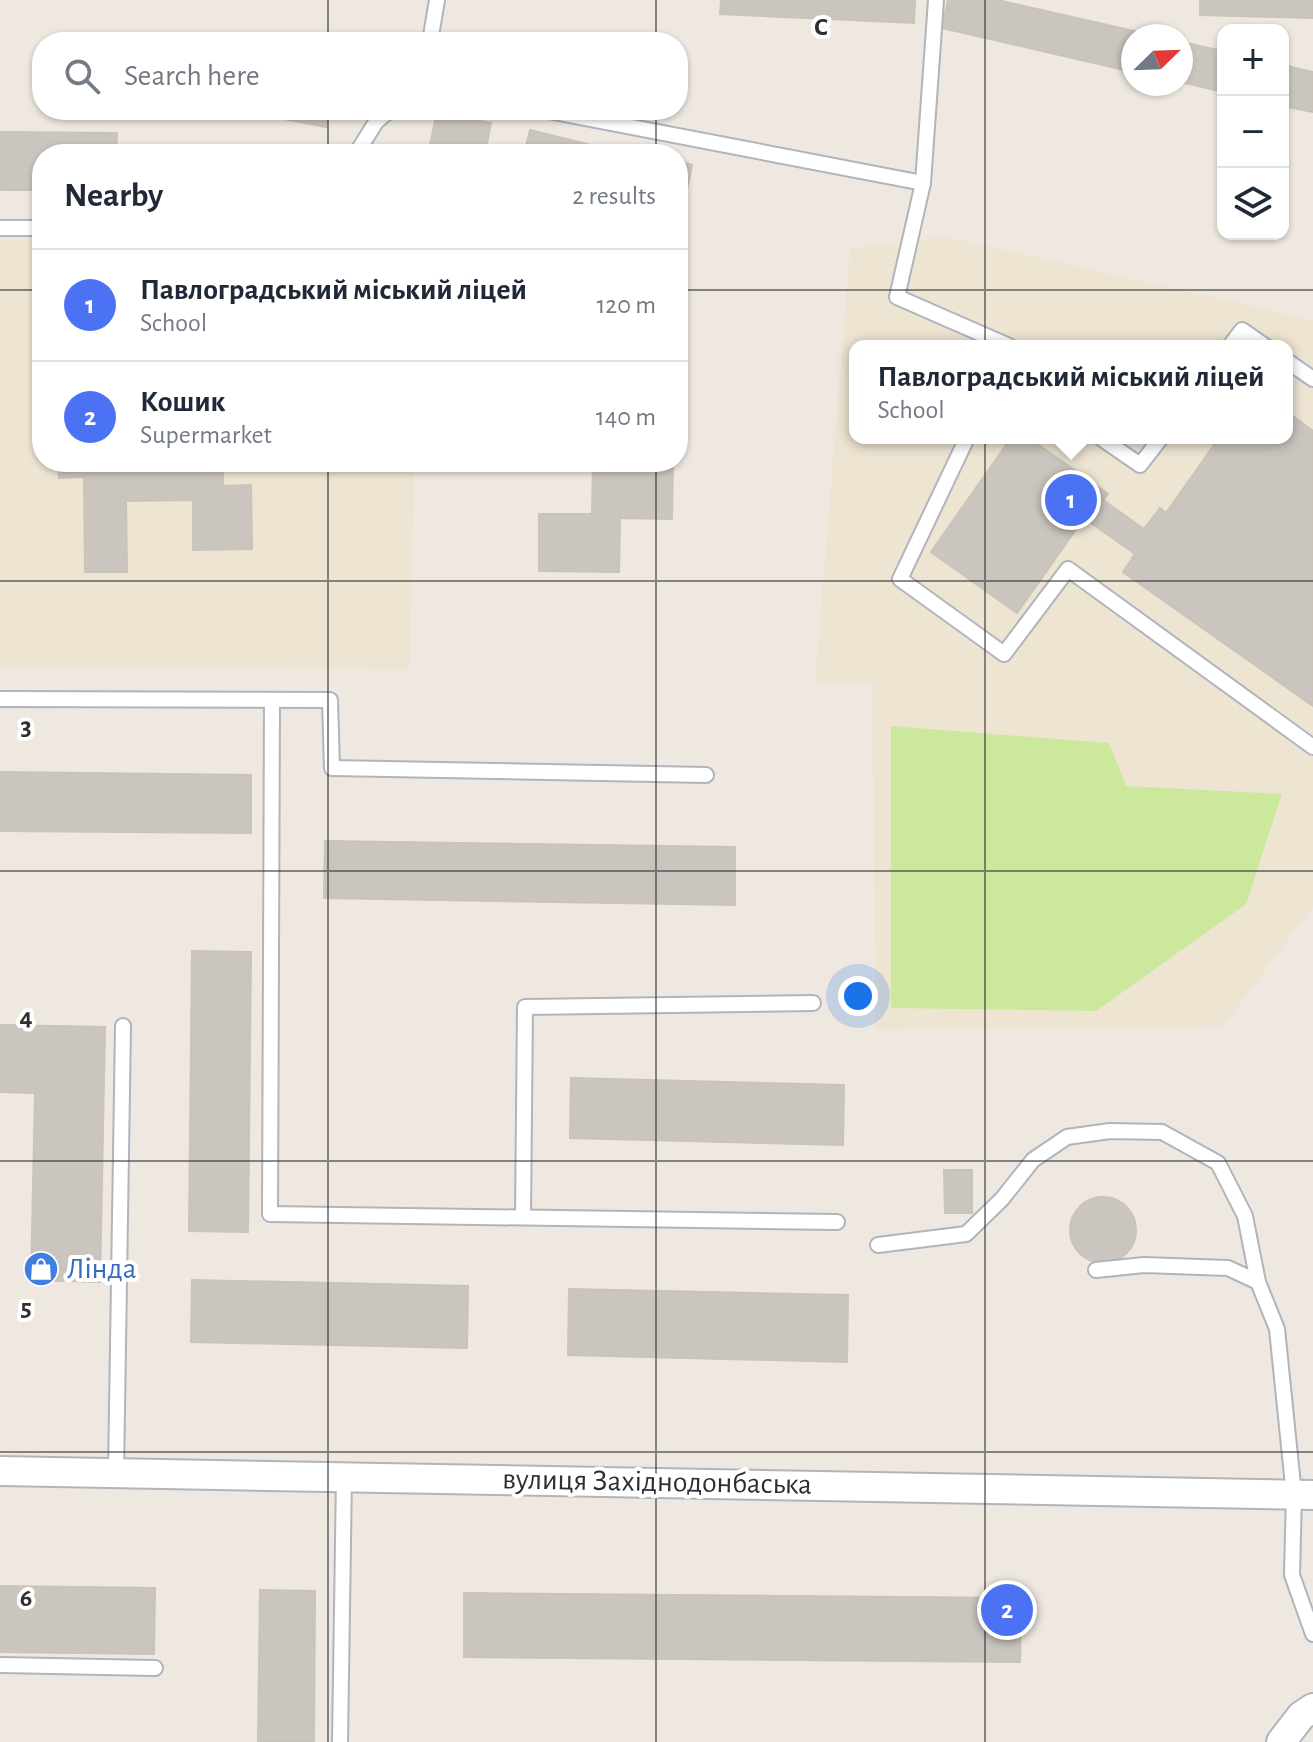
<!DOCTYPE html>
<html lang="en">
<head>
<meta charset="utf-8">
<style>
	body { margin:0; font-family:"Alegreya Sans",sans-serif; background:#f2f2f3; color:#1f2937 }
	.controls { position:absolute; right:24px; top:24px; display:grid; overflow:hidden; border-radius:16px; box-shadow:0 2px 6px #0004 }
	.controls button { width:72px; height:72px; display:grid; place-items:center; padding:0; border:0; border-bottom:2px solid #e0e1e3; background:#fff; color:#1f2937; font:40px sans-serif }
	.compass { position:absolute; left:1121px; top:24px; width:72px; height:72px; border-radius:50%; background:#fff; box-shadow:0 2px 6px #0004; rotate:67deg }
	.you { position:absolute; left:858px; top:996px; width:28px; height:28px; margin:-20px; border:6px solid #fff; border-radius:50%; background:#1a73e8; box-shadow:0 0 0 12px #1a73e833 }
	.badge { display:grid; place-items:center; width:52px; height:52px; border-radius:50%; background:#4a72f3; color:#fff; font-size:26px; font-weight:700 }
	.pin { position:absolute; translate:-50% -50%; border:4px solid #fff; box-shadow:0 2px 8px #0006 }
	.popup { position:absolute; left:849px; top:340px; width:444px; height:104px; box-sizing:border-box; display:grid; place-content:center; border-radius:16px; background:#fff; filter:drop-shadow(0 2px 6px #0005); font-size:26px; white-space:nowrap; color:#747a83 }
	.popup b { font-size:30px; color:#1f2937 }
	.popup::after { content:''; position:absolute; left:50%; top:100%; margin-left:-16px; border:16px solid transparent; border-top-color:#fff }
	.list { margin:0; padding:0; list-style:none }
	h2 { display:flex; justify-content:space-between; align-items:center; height:104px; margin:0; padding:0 32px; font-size:34px }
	h2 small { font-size:26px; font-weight:400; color:#747a83 }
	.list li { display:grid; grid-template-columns:52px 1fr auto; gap:24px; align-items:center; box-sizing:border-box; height:112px; padding:0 32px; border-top:2px solid #e0e1e3 }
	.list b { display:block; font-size:30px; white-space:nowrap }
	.list p { margin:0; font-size:26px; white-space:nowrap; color:#747a83 }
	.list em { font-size:26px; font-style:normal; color:#747a83 }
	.icon { flex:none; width:44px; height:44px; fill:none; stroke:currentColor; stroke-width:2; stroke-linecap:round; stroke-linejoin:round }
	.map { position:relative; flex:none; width:1313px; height:1742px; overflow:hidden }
	.search { position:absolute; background:#fff; box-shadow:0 2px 6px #0004; left:32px; top:32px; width:656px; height:88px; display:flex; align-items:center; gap:20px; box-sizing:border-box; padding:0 28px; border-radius:32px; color:#747a83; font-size:30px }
	.panel { position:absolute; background:#fff; box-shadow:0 2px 6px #0004; left:32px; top:144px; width:656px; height:328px; border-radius:32px }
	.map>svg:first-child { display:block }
	.education { fill:#eee4d2; fill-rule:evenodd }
	.pitch { fill:#cce89d }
	.building { fill:#cac6bf; stroke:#cac3ba; stroke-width:2 }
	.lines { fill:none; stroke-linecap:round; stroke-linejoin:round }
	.service-casing { stroke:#b1b4bd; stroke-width:18 }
	.minor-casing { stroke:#b1b4bd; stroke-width:32 }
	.service { stroke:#fff; stroke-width:14 }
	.minor { stroke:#fff; stroke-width:28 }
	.grid { fill:none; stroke:#2e2e2e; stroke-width:2; stroke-opacity:0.55 }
	.labels { text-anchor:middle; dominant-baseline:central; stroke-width:8; stroke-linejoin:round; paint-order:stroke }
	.shop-label { font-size:30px; fill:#366cbe; stroke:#fff; text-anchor:start }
	.street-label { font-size:30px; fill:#2e2e2e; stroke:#fff }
	.grid-label { font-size:26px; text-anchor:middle; font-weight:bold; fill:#2e2e2e; stroke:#fff; stroke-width:8; stroke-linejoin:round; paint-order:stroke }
</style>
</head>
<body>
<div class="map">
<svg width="1313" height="1742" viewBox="0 0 1313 1742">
	<rect width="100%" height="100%" fill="#eee8e1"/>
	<!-- education -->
	<g class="education">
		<path d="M947 237 1313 320V906L1223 1026 876 1030 872 681 815 685 850 249ZM855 346H1287V438H855Z"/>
		<polygon points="0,240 42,240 42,462 415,462 409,670 0,666"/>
	</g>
	<!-- pitch -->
	<polygon class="pitch" points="891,726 1109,743 1126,786 1282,794 1246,904 1096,1011 891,1008"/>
	<!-- building -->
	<g class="building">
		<polygon points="721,0 915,0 914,23 720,14"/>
		<polygon points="948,0 997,0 1156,36 1133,36 1133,72 942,28"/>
		<polygon points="1200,0 1313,0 1313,18 1200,15"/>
		<polygon points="287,35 328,42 286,42"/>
		<polygon points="1181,42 1223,51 1223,92 1181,82"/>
		<polygon points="1283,65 1313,72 1313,112 1283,106"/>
		<polygon points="274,110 329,110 326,127 273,117"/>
		<polygon points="437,112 491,123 485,154 452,154 429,150"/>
		<polygon points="530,130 595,146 594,154 524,154"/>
		<polygon points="0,132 117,133 116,154 42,154 42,190 0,190"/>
		<polygon points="370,145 399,146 399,154 369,154"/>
		<polygon points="678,161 692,165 684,204 678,203"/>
		<polygon points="1287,412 1313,431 1313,706 1123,572 1135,554 1084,518 1017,613 931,552 1011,438 1029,438 1108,494 1103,500 1144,529 1160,508 1166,513 1219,438 1287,438"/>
		<polygon points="58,462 223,462 223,486 251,485 252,549 193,550 193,500 126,501 127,572 85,572 84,477 59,478"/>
		<polygon points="593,462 673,462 672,519 620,518 619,572 539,571 539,514 592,514"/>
		<polygon points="0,772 251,775 251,833 0,831"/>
		<polygon points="325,841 735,847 735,905 324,898"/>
		<polygon points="192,951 251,952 248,1232 189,1231"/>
		<polygon points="0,1025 105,1027 100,1282 31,1280 35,1093 0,1092"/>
		<polygon points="571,1078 844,1085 843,1145 570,1138"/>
		<polygon points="944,1170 972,1170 972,1213 945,1213"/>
		<circle cx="1103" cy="1230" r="33"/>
		<polygon points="192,1280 468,1286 467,1348 191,1342"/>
		<polygon points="569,1289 848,1295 847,1362 568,1355"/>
		<polygon points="0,1586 155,1588 154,1654 0,1652"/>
		<polygon points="260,1590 315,1591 314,1742 258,1742"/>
		<polygon points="464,1593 1021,1598 1020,1662 464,1657"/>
	</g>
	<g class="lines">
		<!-- service casing -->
		<g class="service-casing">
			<g id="service">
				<polyline points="936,0 923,183 897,297 1009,346"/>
				<polyline points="430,42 437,0"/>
				<polyline points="543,110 923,183"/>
				<polyline points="356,154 376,122 390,110"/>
				<polyline points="0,228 42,228"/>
				<polyline points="1230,346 1242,330 1265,346"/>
				<polyline points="1287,361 1313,379"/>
				<polyline points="967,438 900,579 1004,654 1068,569 1313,747"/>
				<polyline points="1101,438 1140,465 1161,438"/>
				<polyline points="0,699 330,700 332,768 706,775"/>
				<polyline points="272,700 270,1214 837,1222"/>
				<polyline points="523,1217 525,1007 813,1003"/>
				<polyline points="878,1245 966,1234 1002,1199 1033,1160 1067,1137 1110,1131 1162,1132 1218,1163 1245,1216 1258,1282"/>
				<polyline points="1096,1270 1144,1265 1228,1268 1258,1282 1277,1329 1294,1495 1292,1575 1313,1634"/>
				<polyline points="116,1473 123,1026"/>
				<polyline points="0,1665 155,1668"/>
				<polyline points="340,1742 344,1476"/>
			</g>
		</g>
		<!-- minor casing -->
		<g class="minor-casing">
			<g id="minor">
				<polyline points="0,1471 1313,1495"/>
				<polyline points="1281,1742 1301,1716 1313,1708"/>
			</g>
		</g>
		<!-- service -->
		<use href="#service" class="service"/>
		<!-- minor -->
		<use href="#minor" class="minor"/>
	</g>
	<!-- grid -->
	<path class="grid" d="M328 0V42M656 0V42M985 0V1742M328 110V154M656 110V154M0 290H42M678 290H1313M328 462V1742M656 462V1742M0 581H1313M0 871H1313M0 1161H1313M0 1452H1313"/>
	<!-- icons -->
	<defs>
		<g id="shop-disc" transform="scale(1.8)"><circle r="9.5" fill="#3f7fe0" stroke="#fff"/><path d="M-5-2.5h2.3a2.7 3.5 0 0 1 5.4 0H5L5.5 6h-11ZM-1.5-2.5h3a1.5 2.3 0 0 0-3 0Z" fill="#fff"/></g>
	</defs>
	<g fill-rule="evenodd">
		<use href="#shop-disc" x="41" y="1269"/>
	</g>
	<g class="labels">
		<!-- shop labels -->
		<g class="shop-label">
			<text x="67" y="1269">Лінда</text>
		</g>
		<!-- street labels -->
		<g class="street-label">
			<text transform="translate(657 1482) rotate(1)">вулиця Західнодонбаська</text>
		</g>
	</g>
	<g class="grid-label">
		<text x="821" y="35">C</text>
		<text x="26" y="735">3</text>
		<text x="26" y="1025">4</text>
		<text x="26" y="1316">5</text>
		<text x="26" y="1606">6</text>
	</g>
</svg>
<div class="controls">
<button>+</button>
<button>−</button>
<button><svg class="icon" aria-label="layers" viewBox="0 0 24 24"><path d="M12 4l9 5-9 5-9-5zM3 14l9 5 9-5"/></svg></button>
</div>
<svg class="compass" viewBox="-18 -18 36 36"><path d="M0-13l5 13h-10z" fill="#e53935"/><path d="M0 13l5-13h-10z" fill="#747a83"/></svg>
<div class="you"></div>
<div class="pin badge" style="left:1071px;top:500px">1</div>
<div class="popup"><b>Павлоградський міський ліцей</b>School</div>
<div class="pin badge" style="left:1007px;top:1610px">2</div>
<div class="search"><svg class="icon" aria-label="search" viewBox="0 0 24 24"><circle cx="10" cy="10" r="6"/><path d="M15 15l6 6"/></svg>Search here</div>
<section class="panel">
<h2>Nearby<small>2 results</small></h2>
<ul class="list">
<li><span class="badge">1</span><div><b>Павлоградський міський ліцей</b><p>School</p></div><em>120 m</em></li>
<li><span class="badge">2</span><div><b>Кошик</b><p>Supermarket</p></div><em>140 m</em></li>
</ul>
</section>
</div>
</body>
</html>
